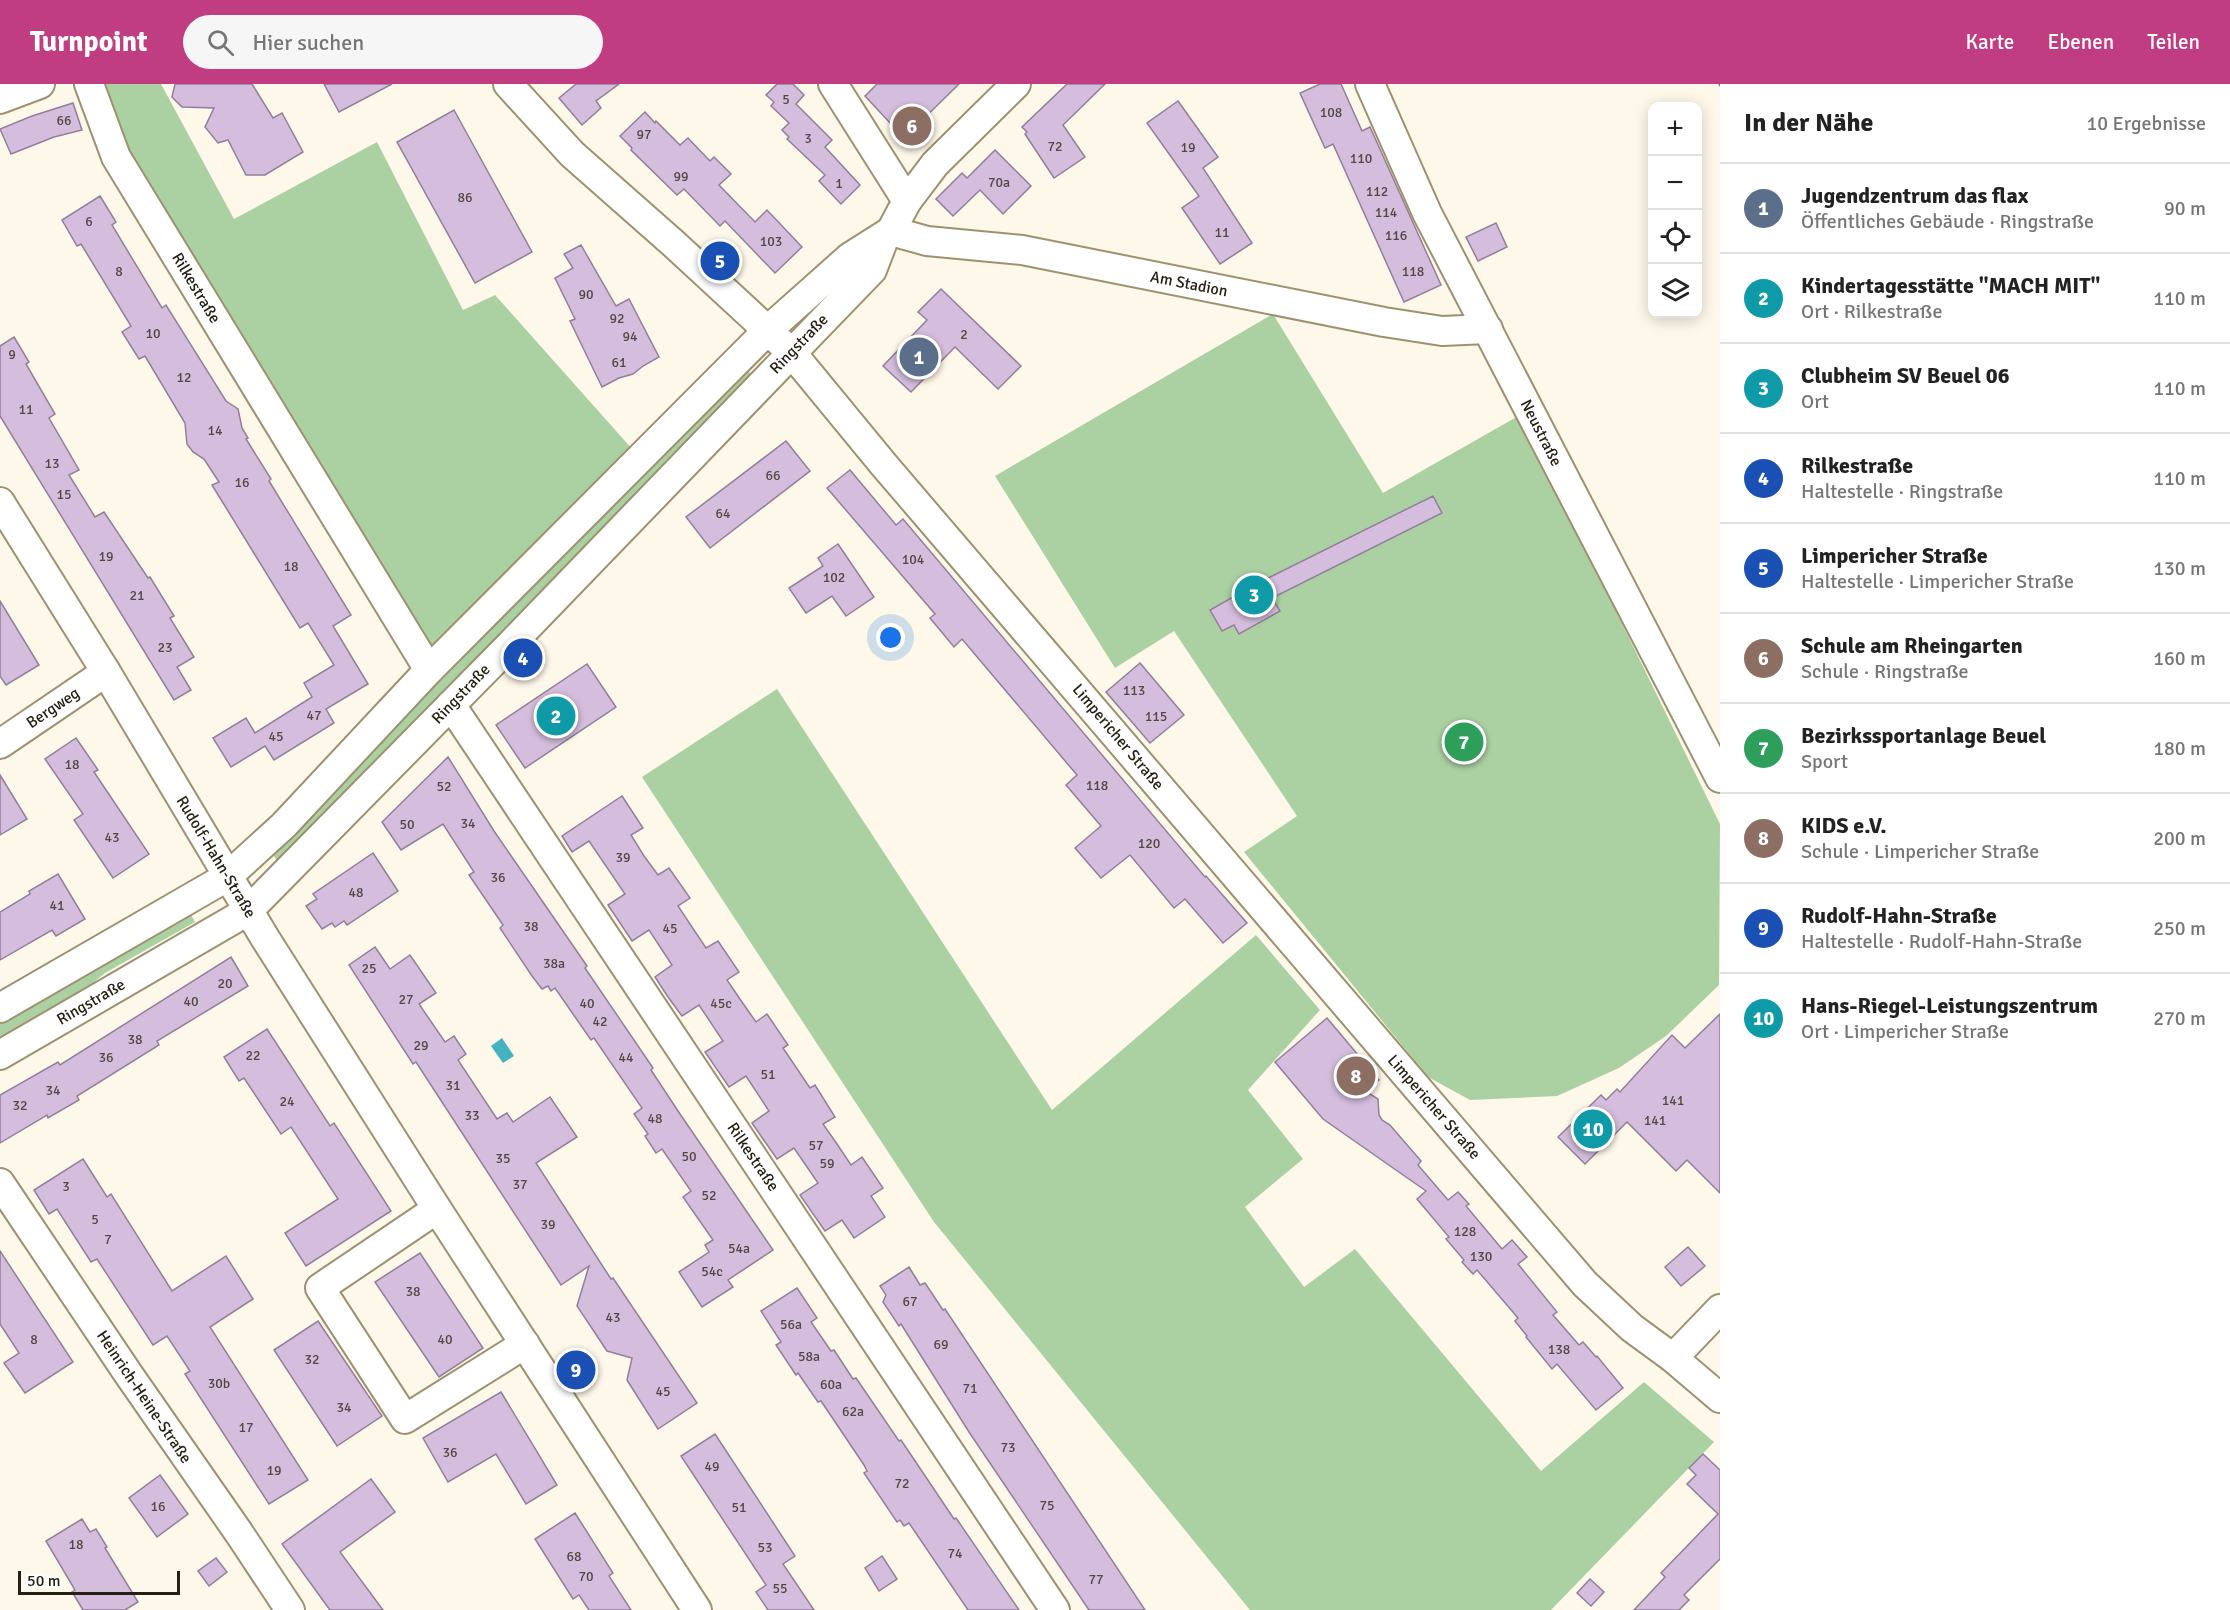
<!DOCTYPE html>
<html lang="de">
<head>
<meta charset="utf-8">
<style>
	body { margin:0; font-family:Signika,sans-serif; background:#f6f6f6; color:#222 }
	.controls { position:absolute; right:18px; top:18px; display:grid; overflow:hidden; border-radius:12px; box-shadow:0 3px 15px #0003 }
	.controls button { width:54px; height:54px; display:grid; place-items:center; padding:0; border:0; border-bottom:2px solid #e0e0e0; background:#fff; color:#222; font:30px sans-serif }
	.scale { position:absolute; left:18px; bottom:15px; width:162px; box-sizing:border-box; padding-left:6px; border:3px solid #252013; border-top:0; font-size:16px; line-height:21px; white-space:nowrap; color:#252013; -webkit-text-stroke:4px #fff; paint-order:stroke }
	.you { position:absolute; left:891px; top:554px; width:21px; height:21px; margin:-15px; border:4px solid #fff; border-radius:50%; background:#1a73e8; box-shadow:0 0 0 9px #1a73e833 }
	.badge { display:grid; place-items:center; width:39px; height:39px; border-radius:50%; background:#c13d82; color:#fff; font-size:20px; font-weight:700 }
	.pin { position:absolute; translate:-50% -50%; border:3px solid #fff; box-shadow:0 2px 6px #0006 }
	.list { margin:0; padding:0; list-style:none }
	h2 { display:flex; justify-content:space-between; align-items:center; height:78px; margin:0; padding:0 24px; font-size:26px }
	h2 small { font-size:20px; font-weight:400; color:#767676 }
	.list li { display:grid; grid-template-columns:39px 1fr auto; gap:18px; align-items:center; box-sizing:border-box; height:90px; padding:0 24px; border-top:2px solid #e0e0e0 }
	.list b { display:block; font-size:22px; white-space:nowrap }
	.list p { margin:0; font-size:20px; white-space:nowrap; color:#767676 }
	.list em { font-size:20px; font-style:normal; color:#767676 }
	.icon { flex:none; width:33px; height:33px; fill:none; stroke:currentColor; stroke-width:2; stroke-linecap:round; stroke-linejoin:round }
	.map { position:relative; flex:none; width:1720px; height:1526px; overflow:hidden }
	header { display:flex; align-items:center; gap:36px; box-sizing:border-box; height:84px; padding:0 30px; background:#c13d82; color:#fff }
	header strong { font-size:28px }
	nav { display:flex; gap:33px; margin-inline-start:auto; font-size:21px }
	.search { width:420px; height:54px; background:#f6f6f6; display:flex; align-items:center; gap:15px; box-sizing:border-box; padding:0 21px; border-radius:33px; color:#767676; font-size:22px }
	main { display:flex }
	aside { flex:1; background:#fff }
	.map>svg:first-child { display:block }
	.green { fill:#abd1a3 }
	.water { fill:#45b2c0 }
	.building { fill:#d5bedd; stroke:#937e9a; stroke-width:1.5 }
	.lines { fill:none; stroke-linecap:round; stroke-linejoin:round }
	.minor-casing { stroke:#9e916f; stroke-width:32 }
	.minor { stroke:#fff; stroke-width:28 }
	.tram { stroke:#7d786b; stroke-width:1.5 }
	.labels { text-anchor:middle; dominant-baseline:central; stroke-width:6; stroke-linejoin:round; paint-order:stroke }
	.number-label { font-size:14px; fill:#514846 }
	.street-label { font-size:16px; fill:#252013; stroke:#fff }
</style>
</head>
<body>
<header>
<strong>Turnpoint</strong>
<div class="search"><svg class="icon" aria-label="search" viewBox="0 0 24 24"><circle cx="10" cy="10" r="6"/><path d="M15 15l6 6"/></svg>Hier suchen</div>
<nav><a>Karte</a><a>Ebenen</a><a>Teilen</a></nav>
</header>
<main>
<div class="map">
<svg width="1720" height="1526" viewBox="0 0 1720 1526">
	<rect width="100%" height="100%" fill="#fdf8e9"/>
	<!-- green -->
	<g class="green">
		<polygon points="89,0 161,0 234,135 377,58 463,226 495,211 641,375 429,586"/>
		<polygon points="1273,230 1383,409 1520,331 1720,740 1719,901 1666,952 1619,984 1557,1012 1470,1016 1428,993 1244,768 1297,732 1174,547 1115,584 995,392"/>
		<polygon points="745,284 753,292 279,779 272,770 351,680"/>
		<polygon points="777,605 1052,1026 1256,851 1320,926 1248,1006 1303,1075 1245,1123 1304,1203 1355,1165 1541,1387 1644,1298 1714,1358 1551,1526 1250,1526 934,1138 642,693"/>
		<polygon points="189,827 195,838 105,889 78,911 0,962 0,935"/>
	</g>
	<!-- water -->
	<polygon class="water" points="502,954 514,972 503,979 491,962"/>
	<!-- building -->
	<g class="building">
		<polygon points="175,0 252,0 273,34 282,29 303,68 265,91 246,91 228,56 218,59 205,43 214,24 182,23 172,13"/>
		<polygon points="324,0 392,0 339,28"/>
		<polygon points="576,0 619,0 596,17 601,24 582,41 559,14"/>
		<polygon points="777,0 793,0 804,11 796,20 832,56 825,63 860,101 841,120 819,97 825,91 787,55 789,53 782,46 789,39 771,22 774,18 766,11"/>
		<polygon points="877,0 959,0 904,54 865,12"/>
		<polygon points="1067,0 1105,0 1063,41 1085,73 1054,94 1025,50 1027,48 1022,43"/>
		<polygon points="1320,0 1341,0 1362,47 1370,43 1441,201 1404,218 1333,60 1325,64 1300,9"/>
		<polygon points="1178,17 1218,73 1203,84 1252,159 1220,180 1182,124 1199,112 1147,39"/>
		<polygon points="73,19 82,46 54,53 11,70 0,45 32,32"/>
		<polygon points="454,26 532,168 475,199 397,58"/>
		<polygon points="645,28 655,39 656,37 680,61 688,54 710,77 714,73 731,90 719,101 755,138 767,126 802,163 775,189 725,137 720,142 684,105 677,111 631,66 632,64 620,52"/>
		<polygon points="995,66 1031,102 1003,130 980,106 953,132 936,115 962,89 967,94"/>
		<polygon points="100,112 116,138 112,141 162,224 166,221 226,317 238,325 242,344 248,354 246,355 271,395 269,397 351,531 333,542 368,600 326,625 334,639 274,676 265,662 231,683 213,654 246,634 255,649 312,613 304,599 334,581 308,539 300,544 212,401 219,398 204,375 193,368 187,360 185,339 145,272 139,275 122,248 131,242 81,160 77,162 62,136"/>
		<polygon points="1496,139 1507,163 1478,177 1466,153"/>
		<polygon points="581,161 616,222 629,215 659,273 643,282 633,290 619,294 602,303 570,237 575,235 555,194 573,184 564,170"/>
		<polygon points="941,205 1021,282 998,305 955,263 911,308 883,282 927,236 918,228"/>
		<polygon points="14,253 29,278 26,280 55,330 49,334 79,386 69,391 95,433 104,428 148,494 150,493 174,532 170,534 194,573 177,583 191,606 174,616 0,332 0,262"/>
		<polygon points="786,357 810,387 710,464 686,433"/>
		<polygon points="850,386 896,441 903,435 1205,793 1206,792 1247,839 1223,859 1185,815 1174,824 1130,771 1101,794 1075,764 1101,742 1066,701 1077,691 962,555 954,563 930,534 935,530 827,404"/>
		<polygon points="1433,412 1442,429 1272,514 1280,527 1239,550 1234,541 1222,547 1210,526 1256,500"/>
		<polygon points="838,460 874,513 846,532 832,512 806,529 789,504 823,482 818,474"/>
		<polygon points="0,517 39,581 6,601 0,592"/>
		<polygon points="1140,579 1184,631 1150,659 1106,608"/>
		<polygon points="587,580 616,623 525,684 496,641"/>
		<polygon points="76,654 98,686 94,688 149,770 113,794 74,736 83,730 45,675"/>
		<polygon points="448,673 494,747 587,882 585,884 653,984 651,986 680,1030 773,1166 728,1196 733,1203 702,1223 679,1188 709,1168 705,1161 713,1156 683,1113 691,1107 662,1065 656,1069 645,1052 648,1050 634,1030 642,1024 594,954 591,956 555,904 551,907 548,902 542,905 532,892 500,844 503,841 469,791 474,788 443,740 401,766 382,738"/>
		<polygon points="0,691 27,735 0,751"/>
		<polygon points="622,712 643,744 631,751 644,772 658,791 669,784 690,814 678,822 706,864 718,857 739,888 727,896 742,918 756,938 767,930 788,961 783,964 810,1004 815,1001 835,1033 823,1040 837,1060 851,1081 862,1073 883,1104 871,1112 885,1133 854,1154 842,1136 825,1147 800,1111 818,1099 794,1064 777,1075 763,1055 752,1039 769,1027 746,992 729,1003 705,968 723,957 699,921 682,932 668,913 655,893 672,881 649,846 632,857 608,821 625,810 589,757 572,768 562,752"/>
		<polygon points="373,769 398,807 347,841 344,837 335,843 332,839 322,845 306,822 317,815 313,810"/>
		<polygon points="58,790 85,835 56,852 52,846 0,876 0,828 30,810 29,807"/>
		<polygon points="375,863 390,885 410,871 436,909 419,920 445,958 454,952 466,970 458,976 497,1035 507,1029 513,1038 550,1013 577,1053 536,1079 611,1195 613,1194 697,1319 658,1345 627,1296 632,1274 607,1267 577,1222 589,1182 561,1201 440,1015 416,978 413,980 349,881"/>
		<polygon points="231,873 248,902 157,957 159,961 77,1012 79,1016 48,1034 47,1031 0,1059 0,1011 58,978 60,981"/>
		<polygon points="1720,930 1720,1109 1687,1076 1676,1087 1627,1038 1585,1080 1558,1053 1601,1011 1606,1016 1617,1005 1620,1008 1672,951 1685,964"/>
		<polygon points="1327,934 1379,996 1365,1007 1378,1015 1379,1031 1382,1036 1390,1041 1421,1077 1418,1081 1448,1116 1458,1108 1469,1120 1466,1122 1502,1165 1512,1156 1527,1173 1518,1180 1557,1228 1553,1231 1579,1261 1583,1258 1596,1273 1597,1272 1623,1304 1596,1326 1557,1280 1552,1285 1526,1253 1527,1252 1515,1237 1518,1234 1477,1186 1473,1190 1462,1178 1464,1176 1446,1155 1449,1153 1417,1115 1426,1107 1323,1035 1275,978"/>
		<polygon points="267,945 330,1042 334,1039 391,1127 306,1182 285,1149 338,1115 291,1043 281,1050 244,994 239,997 224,973"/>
		<polygon points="83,1075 107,1113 111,1110 172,1207 226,1172 253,1215 210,1243 308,1396 269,1420 185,1290 190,1287 167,1252 153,1261 97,1175 91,1178 57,1125 49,1130 34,1106"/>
		<polygon points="1688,1163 1705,1182 1681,1202 1665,1183"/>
		<polygon points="0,1167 73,1278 25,1309 4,1279 19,1269 0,1240"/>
		<polygon points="420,1169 483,1264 439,1293 375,1198"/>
		<polygon points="909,1183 920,1201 925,1199 943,1226 945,1225 1145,1526 1089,1526 969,1348 901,1240 899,1242 883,1218 886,1211 880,1202"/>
		<polygon points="797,1204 817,1234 811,1238 831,1267 834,1266 853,1295 856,1294 899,1357 901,1356 954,1435 956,1434 1019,1526 968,1526 909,1439 904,1442 900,1436 897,1438 864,1389 867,1387 864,1381 821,1317 818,1318 798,1289 796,1291 776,1261 781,1258 761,1227"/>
		<polygon points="318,1237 382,1332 337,1362 274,1266"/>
		<polygon points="501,1308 557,1401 526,1420 496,1370 448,1398 423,1354"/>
		<polygon points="715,1350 795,1472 783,1480 814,1526 768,1526 756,1508 766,1501 681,1372"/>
		<polygon points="1703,1370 1720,1386 1720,1475 1684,1511 1689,1516 1679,1526 1634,1526 1665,1493 1661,1489 1718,1430 1687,1400 1696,1391 1689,1384"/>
		<polygon points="160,1391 188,1430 157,1453 129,1414"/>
		<polygon points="371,1395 395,1428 340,1468 383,1526 330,1526 282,1460"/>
		<polygon points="575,1429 613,1489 609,1492 631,1526 589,1526 579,1511 573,1515 535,1455"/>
		<polygon points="82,1435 90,1448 96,1445 107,1463 105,1464 138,1518 125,1526 83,1526 72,1508 75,1506 46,1457"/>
		<polygon points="882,1472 897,1495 879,1507 865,1484"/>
		<polygon points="216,1474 227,1488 209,1502 198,1487"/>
		<polygon points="1590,1495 1604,1508 1591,1522 1577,1509"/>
	</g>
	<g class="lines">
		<!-- minor casing -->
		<g class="minor-casing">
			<g id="minor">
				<polyline points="89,0 116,73 429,586"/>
				<polyline points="508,0 572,70 674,160 791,268 884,381 1585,1200 1632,1244 1673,1274 1720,1314"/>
				<polyline points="833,0 907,117"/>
				<polyline points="1370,0 1427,129 1720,694"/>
				<polyline points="0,15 40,0"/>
				<polyline points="891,147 927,157 1022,166 1384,238 1442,247 1488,245"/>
				<polyline points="0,418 106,588 265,854 437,1125 697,1526"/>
				<polyline points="451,621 1055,1526"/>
				<polyline points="0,660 106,588"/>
				<polyline points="0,924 227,793 284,741 429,586 768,246 850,173 891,147 907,117 935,80 1016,0"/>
				<polyline points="0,971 248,827 509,562 872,186 885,152"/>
				<polyline points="0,1099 129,1291 239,1449 290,1526"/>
				<polyline points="437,1125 320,1204 405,1335 525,1260"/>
				<polyline points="1673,1274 1720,1225"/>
			</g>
		</g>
		<!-- minor -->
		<use href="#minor" class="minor"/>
		<!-- tram -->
		<polyline class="tram" points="1719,0 1720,2"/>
	</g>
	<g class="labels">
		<!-- number labels -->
		<g class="number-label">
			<text x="786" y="15">5</text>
			<text x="1331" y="28">108</text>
			<text x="64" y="36">66</text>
			<text x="644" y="50">97</text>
			<text x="808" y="54">3</text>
			<text x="1055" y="62">72</text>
			<text x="1188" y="63">19</text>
			<text x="1361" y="74">110</text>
			<text x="681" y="92">99</text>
			<text x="999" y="98">70a</text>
			<text x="839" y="99">1</text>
			<text x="1377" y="107">112</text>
			<text x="465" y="113">86</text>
			<text x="1386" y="128">114</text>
			<text x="89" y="137">6</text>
			<text x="1222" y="148">11</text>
			<text x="1396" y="151">116</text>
			<text x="771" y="157">103</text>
			<text x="119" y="187">8</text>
			<text x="1413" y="187">118</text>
			<text x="586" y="210">90</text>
			<text x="617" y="234">92</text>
			<text x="153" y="249">10</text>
			<text x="964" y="250">2</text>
			<text x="630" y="252">94</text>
			<text x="12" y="270">9</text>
			<text x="619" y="278">61</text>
			<text x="184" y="293">12</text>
			<text x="26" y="325">11</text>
			<text x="215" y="346">14</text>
			<text x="52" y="379">13</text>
			<text x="773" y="391">66</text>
			<text x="242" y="398">16</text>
			<text x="64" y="410">15</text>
			<text x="723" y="429">64</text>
			<text x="106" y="472">19</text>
			<text x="913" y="475">104</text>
			<text x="291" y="482">18</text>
			<text x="834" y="493">102</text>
			<text x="137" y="511">21</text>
			<text x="165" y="563">23</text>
			<text x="1134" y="606">113</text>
			<text x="314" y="631">47</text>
			<text x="1156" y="632">115</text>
			<text x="276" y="652">45</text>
			<text x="72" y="680">18</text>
			<text x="1097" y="701">118</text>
			<text x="444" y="702">52</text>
			<text x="468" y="739">34</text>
			<text x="407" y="740">50</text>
			<text x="112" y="753">43</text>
			<text x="1149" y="759">120</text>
			<text x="623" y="773">39</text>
			<text x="498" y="793">36</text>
			<text x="356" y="808">48</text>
			<text x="57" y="821">41</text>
			<text x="531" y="842">38</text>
			<text x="670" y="844">45</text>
			<text x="554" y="879">38a</text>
			<text x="369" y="884">25</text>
			<text x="225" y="899">20</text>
			<text x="406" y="915">27</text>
			<text x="191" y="917">40</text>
			<text x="587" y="919">40</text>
			<text x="721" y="919">45c</text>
			<text x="600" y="937">42</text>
			<text x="135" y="955">38</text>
			<text x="421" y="961">29</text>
			<text x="253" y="971">22</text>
			<text x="106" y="973">36</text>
			<text x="626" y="973">44</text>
			<text x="768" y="990">51</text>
			<text x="453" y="1001">31</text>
			<text x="53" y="1006">34</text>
			<text x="1673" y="1016">141</text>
			<text x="287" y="1017">24</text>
			<text x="20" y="1021">32</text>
			<text x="472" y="1031">33</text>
			<text x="655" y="1034">48</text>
			<text x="1655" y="1036">141</text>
			<text x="816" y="1061">57</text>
			<text x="689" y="1072">50</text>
			<text x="503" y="1074">35</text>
			<text x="827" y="1079">59</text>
			<text x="520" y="1100">37</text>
			<text x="66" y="1102">3</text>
			<text x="709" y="1111">52</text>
			<text x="95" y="1135">5</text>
			<text x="548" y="1140">39</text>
			<text x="1465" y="1147">128</text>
			<text x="108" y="1155">7</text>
			<text x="739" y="1164">54a</text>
			<text x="1481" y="1172">130</text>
			<text x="712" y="1187">54c</text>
			<text x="413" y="1207">38</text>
			<text x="910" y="1217">67</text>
			<text x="613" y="1233">43</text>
			<text x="791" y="1240">56a</text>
			<text x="34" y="1255">8</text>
			<text x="445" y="1255">40</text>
			<text x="941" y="1260">69</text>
			<text x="1559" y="1265">138</text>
			<text x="809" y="1272">58a</text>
			<text x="312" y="1275">32</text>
			<text x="219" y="1299">30b</text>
			<text x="831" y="1300">60a</text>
			<text x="970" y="1304">71</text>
			<text x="663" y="1307">45</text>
			<text x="344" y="1323">34</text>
			<text x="853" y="1327">62a</text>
			<text x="246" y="1343">17</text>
			<text x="1008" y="1363">73</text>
			<text x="450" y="1368">36</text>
			<text x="712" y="1382">49</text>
			<text x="274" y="1386">19</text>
			<text x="902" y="1399">72</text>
			<text x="1047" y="1421">75</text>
			<text x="158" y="1422">16</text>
			<text x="739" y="1423">51</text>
			<text x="76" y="1460">18</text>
			<text x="765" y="1463">53</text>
			<text x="955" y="1469">74</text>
			<text x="574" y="1472">68</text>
			<text x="586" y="1492">70</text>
			<text x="1096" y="1495">77</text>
			<text x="780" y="1504">55</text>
		</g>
		<!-- street labels -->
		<g class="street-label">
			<text transform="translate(1189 200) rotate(11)">Am Stadion</text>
			<text transform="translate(196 204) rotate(59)">Rilkestraße</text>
			<text transform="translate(799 260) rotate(-46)">Ringstraße</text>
			<text transform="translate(1541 349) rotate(63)">Neustraße</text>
			<text transform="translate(461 610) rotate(-46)">Ringstraße</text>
			<text transform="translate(53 624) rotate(-34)">Bergweg</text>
			<text transform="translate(1118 653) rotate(50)">Limpericher Straße</text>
			<text transform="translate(216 773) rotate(59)">Rudolf-Hahn-Straße</text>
			<text transform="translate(91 918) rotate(-30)">Ringstraße</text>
			<text transform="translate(1434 1023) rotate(49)">Limpericher Straße</text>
			<text transform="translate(753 1073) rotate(56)">Rilkestraße</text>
			<text transform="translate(144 1313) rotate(56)">Heinrich-Heine-Straße</text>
		</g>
	</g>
</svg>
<div class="controls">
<button>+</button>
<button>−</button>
<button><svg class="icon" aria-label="locate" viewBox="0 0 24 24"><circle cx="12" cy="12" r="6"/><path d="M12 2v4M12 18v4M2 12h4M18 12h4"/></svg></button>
<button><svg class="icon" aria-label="layers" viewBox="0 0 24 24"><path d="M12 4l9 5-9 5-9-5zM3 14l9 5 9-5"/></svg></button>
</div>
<div class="scale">50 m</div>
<div class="you"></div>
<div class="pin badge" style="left:919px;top:273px;background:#5c6f8a">1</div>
<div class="pin badge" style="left:556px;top:632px;background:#0f9aa8">2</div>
<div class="pin badge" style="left:1254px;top:511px;background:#0f9aa8">3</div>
<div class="pin badge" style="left:523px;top:574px;background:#1a4fb4">4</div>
<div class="pin badge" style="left:720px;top:177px;background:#1a4fb4">5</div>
<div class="pin badge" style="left:912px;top:42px;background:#8d6e63">6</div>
<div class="pin badge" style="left:1464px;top:658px;background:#2e9e5b">7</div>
<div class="pin badge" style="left:1356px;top:992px;background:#8d6e63">8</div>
<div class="pin badge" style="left:576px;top:1286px;background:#1a4fb4">9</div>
<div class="pin badge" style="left:1593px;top:1045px;background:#0f9aa8">10</div>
</div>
<aside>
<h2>In der Nähe<small>10 Ergebnisse</small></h2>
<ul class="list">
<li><span class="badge" style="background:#5c6f8a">1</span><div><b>Jugendzentrum das flax</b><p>Öffentliches Gebäude · Ringstraße</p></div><em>90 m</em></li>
<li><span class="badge" style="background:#0f9aa8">2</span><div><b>Kindertagesstätte &quot;MACH MIT&quot;</b><p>Ort · Rilkestraße</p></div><em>110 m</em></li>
<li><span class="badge" style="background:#0f9aa8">3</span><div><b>Clubheim SV Beuel 06</b><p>Ort</p></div><em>110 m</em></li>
<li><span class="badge" style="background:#1a4fb4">4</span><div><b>Rilkestraße</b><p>Haltestelle · Ringstraße</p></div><em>110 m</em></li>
<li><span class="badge" style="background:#1a4fb4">5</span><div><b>Limpericher Straße</b><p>Haltestelle · Limpericher Straße</p></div><em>130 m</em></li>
<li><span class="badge" style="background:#8d6e63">6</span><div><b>Schule am Rheingarten</b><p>Schule · Ringstraße</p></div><em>160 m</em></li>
<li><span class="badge" style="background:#2e9e5b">7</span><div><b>Bezirkssportanlage Beuel</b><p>Sport</p></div><em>180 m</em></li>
<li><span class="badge" style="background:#8d6e63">8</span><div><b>KIDS e.V.</b><p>Schule · Limpericher Straße</p></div><em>200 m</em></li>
<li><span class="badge" style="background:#1a4fb4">9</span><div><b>Rudolf-Hahn-Straße</b><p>Haltestelle · Rudolf-Hahn-Straße</p></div><em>250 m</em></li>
<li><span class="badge" style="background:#0f9aa8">10</span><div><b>Hans-Riegel-Leistungszentrum</b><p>Ort · Limpericher Straße</p></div><em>270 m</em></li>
</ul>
</aside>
</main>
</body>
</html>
